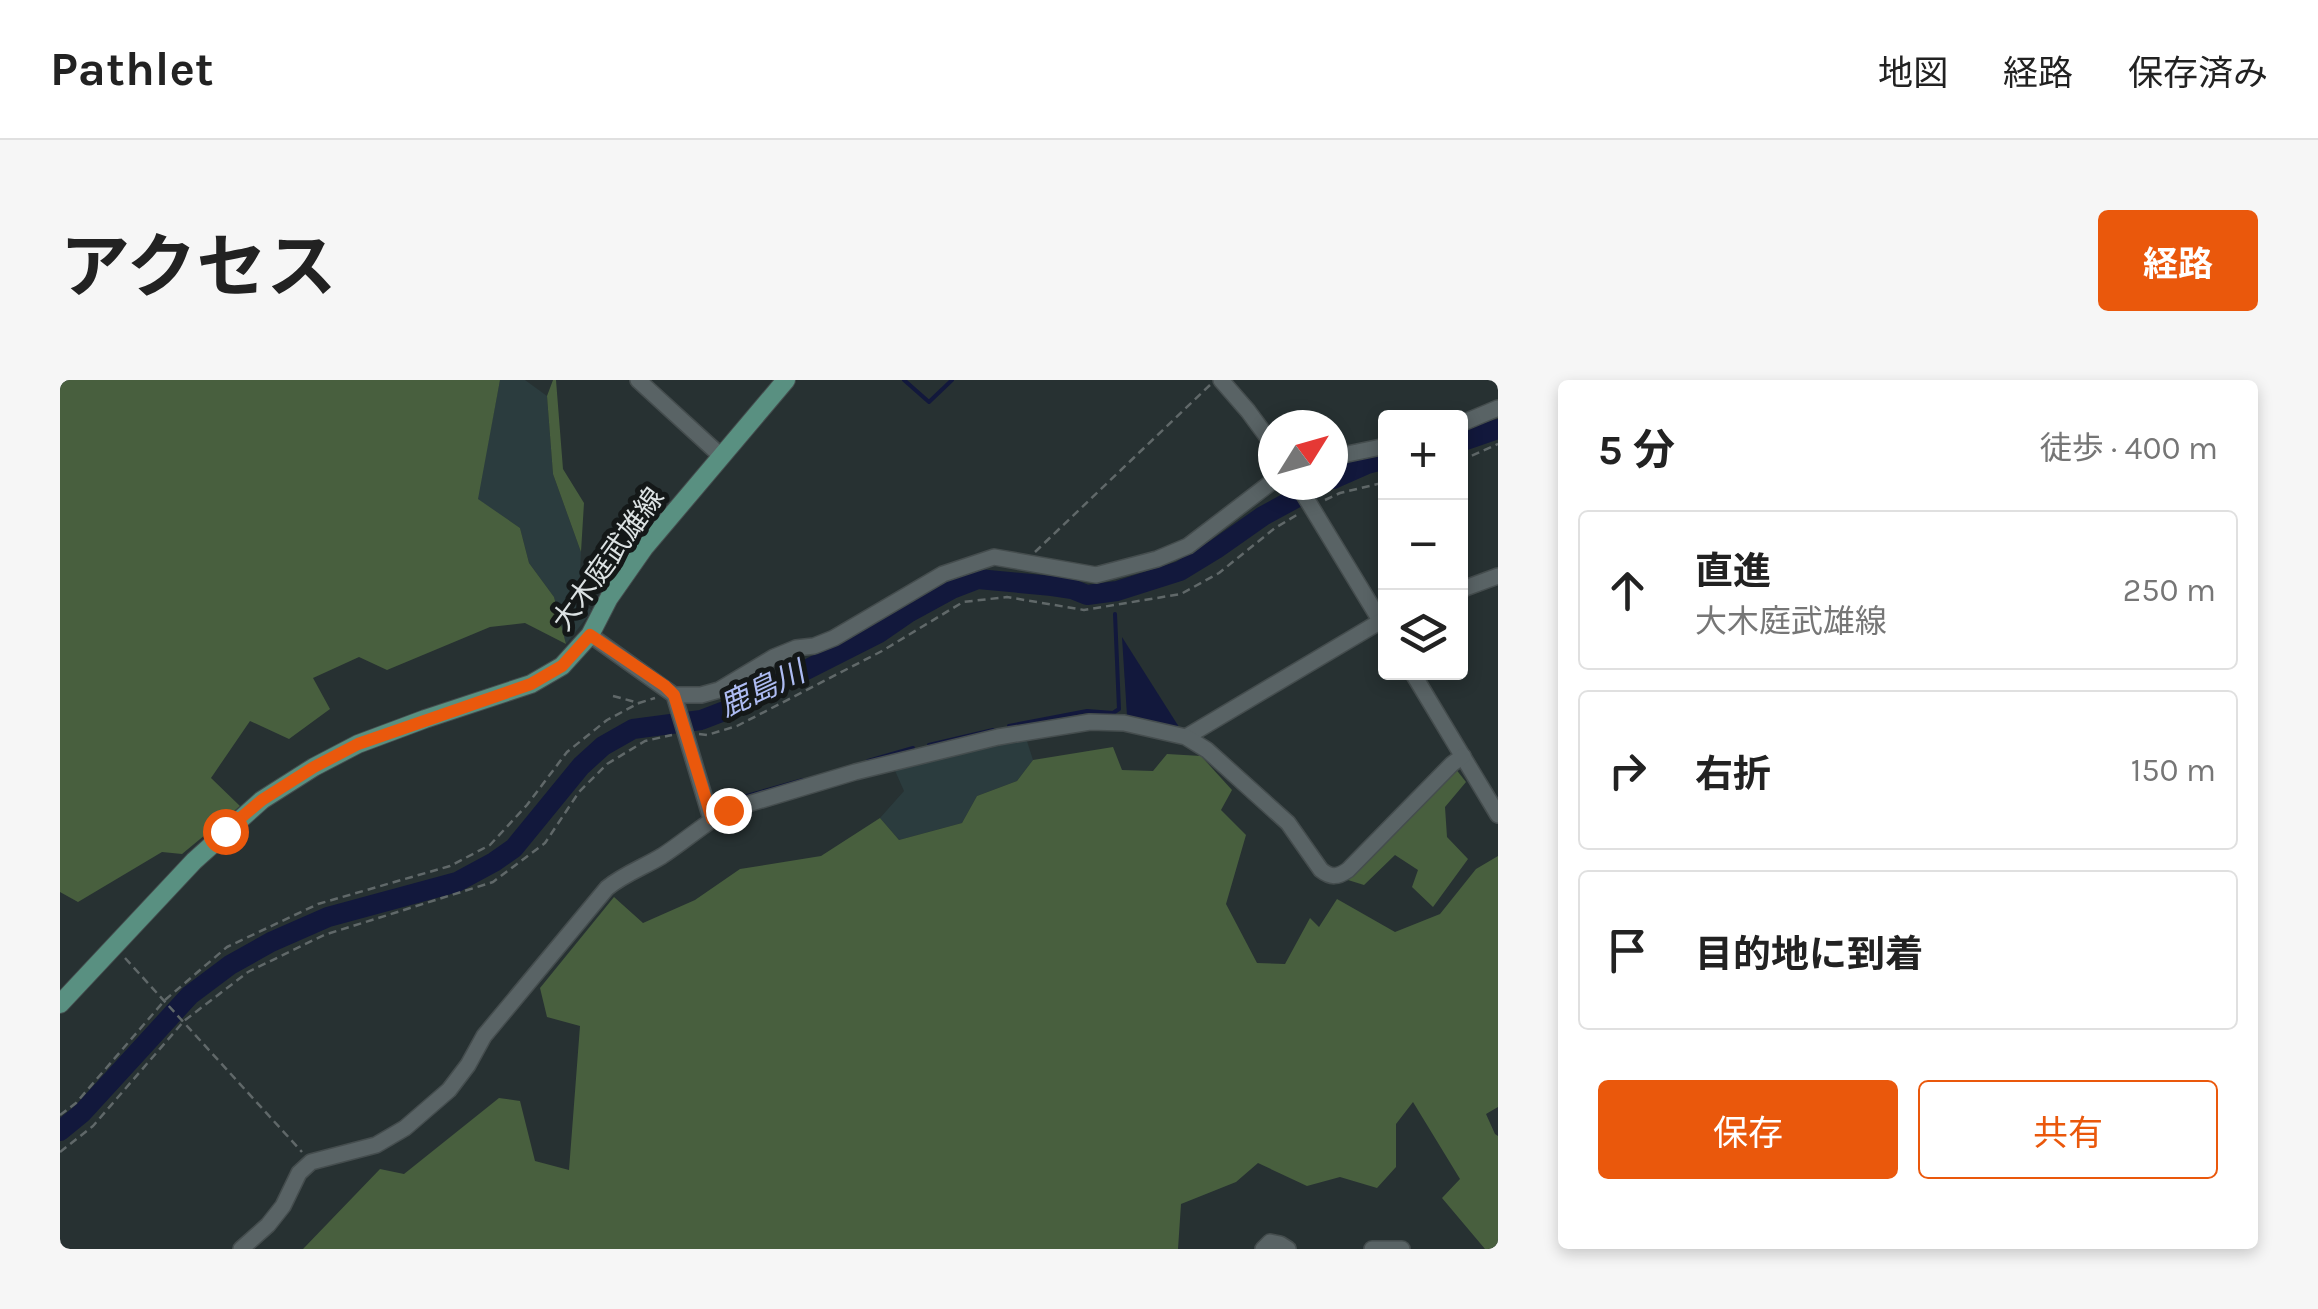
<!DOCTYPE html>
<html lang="ja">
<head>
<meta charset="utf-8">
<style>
	body { margin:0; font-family:Karla,"Noto Sans JP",sans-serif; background:#f6f6f6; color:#222 }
	.controls { position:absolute; right:30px; top:30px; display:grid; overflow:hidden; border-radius:10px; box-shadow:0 5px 15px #0003 }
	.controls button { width:90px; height:90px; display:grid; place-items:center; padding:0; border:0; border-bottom:2px solid #e0e0e0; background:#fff; color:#222; font:50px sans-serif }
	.compass { position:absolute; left:1198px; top:30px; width:90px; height:90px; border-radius:50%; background:#fff; box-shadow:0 5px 15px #0003; rotate:53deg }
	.stop { position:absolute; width:30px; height:30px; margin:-22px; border:8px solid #ea580c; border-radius:50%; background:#fff }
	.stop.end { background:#ea580c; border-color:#fff; box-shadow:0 2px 10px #0008 }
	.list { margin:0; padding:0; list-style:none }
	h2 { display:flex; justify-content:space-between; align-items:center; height:130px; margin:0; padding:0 40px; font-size:42px }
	h2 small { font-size:32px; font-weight:400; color:#767676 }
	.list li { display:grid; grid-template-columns:65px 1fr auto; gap:30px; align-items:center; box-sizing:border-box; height:160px; margin:0 20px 20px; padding:0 20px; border:2px solid #e0e0e0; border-radius:10px }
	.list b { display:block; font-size:38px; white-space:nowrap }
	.list p { margin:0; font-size:32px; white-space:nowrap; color:#767676 }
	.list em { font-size:32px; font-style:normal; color:#767676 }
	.actions { display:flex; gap:20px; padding:30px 40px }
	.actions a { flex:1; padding:22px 0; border:2px solid #ea580c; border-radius:10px; text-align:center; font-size:35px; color:#ea580c }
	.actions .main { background:#ea580c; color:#fff }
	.icon { flex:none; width:55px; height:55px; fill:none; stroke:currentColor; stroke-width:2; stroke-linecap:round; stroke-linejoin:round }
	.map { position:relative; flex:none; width:1438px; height:869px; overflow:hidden; border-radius:10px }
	header { display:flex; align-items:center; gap:60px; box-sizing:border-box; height:140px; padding:0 50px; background:#fff; border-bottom:2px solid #e0e0e0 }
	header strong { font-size:48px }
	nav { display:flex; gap:55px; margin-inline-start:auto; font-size:35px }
	.intro { display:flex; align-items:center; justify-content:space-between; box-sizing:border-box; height:240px; padding:0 60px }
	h1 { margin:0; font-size:70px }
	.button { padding:25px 45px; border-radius:10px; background:#ea580c; color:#fff; font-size:35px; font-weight:700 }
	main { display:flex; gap:60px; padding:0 60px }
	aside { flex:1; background:#fff; border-radius:10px; box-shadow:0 5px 15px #0003 }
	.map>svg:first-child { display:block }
	.built { fill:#2b3c3e }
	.green { fill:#485f3e }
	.water { fill:#12183c }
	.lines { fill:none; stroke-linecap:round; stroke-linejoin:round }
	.stream { stroke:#12183c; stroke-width:4 }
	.river { stroke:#12183c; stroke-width:20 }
	.minor-casing { stroke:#454d4e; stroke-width:18 }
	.major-casing { stroke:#454d4e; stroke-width:20 }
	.path { stroke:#606869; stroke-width:2.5; stroke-dasharray:8 5; stroke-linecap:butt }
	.minor { stroke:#596365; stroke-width:15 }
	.major { stroke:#599081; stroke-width:18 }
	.route { stroke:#ea580c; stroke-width:12 }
	.labels { text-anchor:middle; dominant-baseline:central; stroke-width:10; stroke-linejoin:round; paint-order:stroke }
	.street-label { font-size:28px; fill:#dce2e3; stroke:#141818 }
	.water-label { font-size:30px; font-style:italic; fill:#aebcf3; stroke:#141818 }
</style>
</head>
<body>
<header>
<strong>Pathlet</strong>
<nav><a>地図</a><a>経路</a><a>保存済み</a></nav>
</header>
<div class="intro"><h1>アクセス</h1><a class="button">経路</a></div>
<main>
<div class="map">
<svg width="1438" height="869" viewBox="0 0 1438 869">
	<rect width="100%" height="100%" fill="#273132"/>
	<!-- built -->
	<g class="built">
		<polygon points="440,0 465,0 487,16 493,94 521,172 519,216 532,231 506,264 494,217 469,183 460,148 417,119"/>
		<polygon points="966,358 973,380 957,401 917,416 902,443 839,460 820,438 844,411 833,386"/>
	</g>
	<!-- green -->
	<g class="green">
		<polygon points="0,0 440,0 418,119 460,148 469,183 494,217 506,264 465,243 430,247 327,290 299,277 253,298 270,329 229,359 190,341 151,398 180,426 122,474 102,472 18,522 0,512"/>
		<polygon points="493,0 496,0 503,89 524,123 521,172 493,94 487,16"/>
		<polygon points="1053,367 1062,390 1093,391 1107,374 1141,376 1172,410 1161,430 1186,455 1166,524 1197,583 1225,584 1250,538 1259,547 1277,519 1335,552 1380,534 1416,489 1438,476 1438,727 1426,734 1435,754 1438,756 1438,869 1425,869 1382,818 1400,799 1353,722 1336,744 1336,787 1317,808 1280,797 1247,806 1198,783 1176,802 1121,824 1118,869 243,869 320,789 344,794 439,718 460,721 475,781 509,790 520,646 487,637 480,608 554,517 583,543 635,520 680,489 761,476 820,438 839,460 902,443 917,416 957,401 973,380"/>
		<polygon points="1395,388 1406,402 1385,427 1387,457 1408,479 1373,527 1352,507 1358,490 1335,475 1304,505 1288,500"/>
	</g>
	<!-- water -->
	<polygon class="water" points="1062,257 1119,347 1067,336"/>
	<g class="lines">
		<!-- stream -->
		<g class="stream">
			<polyline points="844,0 869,22 892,0"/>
			<polyline points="1056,219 1057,211"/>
			<polyline points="949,346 1027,331 1053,333 1059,329 1055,234"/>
			<polyline points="869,365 933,350"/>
			<polyline points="808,381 853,368"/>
			<polyline points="662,423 743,400"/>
		</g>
		<!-- river -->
		<g class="river">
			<polyline points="1400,62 1438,49"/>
			<polyline points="1273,99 1307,84 1326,79"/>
			<polyline points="0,751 22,733 130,615 170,585 211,562 268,537 397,502 434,482 454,468 521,386 543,366 573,349 641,340 667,330 819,253 848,233 892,209 918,199 992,206 1012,209 1027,215 1057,211 1120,191 1156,169 1203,136 1260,105"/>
		</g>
		<!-- minor casing -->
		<g class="minor-casing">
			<g id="minor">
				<polyline points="578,0 661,76"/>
				<polyline points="1161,0 1188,31 1213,65"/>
				<polyline points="1400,44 1438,28"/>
				<polyline points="1273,77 1326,66"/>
				<polyline points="1238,105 1323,245"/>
				<polyline points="1400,210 1438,196"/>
				<polyline points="530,255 614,315 651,439"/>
				<polyline points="1352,292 1438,435"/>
				<polyline points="614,315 641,315 659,310 714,277 736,268 754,266 774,258 883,194 934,177 1036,195 1097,179 1128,166 1213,101"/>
				<polyline points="1126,357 1326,238"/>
				<path d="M181 869 208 845 223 826 239 793 251 782 316 765 345 748 389 710 408 685 424 656 547 508C564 494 584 487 602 476 625 461 645 443 668 430L795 392 938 357 1030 342 1064 343 1126 357 1147 370 1228 443 1261 490C1271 498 1278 497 1288 490L1392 384 1403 376"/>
				<polyline points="1203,869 1210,862 1220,864 1228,869"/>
				<polyline points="1312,869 1342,869"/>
			</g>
		</g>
		<!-- major casing -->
		<g class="major-casing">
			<polyline id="major" points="0,624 134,481 202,420 254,387 298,364 365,339 471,304 502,286 530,255 549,218 584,168 726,0"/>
		</g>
		<!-- path -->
		<g class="path">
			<polyline points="1400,81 1438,64"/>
			<polyline points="1265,120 1280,113 1326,102"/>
			<polyline points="975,172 1150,5"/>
			<polyline points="553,316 579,323 595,318"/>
			<polyline points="639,354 647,355 677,346 822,271 903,222 947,217 1024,230 1121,214 1159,193 1215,148 1240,133"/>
			<polyline points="65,578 242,772"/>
			<polyline points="0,735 16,723 105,620 167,567 258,524 390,486 430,465 467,425 507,372 547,340 579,323"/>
			<polyline points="0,772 33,746 124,641 188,592 264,555 433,502 485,463 519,412 547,384 585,361 612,355"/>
		</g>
		<!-- minor -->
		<use href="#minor" class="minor"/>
		<!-- major -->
		<use href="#major" class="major"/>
	</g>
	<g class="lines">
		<!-- route -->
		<polyline class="route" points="165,451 202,420 254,387 298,364 471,304 502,286 530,255 605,306 614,315 652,439 668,430"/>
	</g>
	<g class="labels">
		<!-- street labels -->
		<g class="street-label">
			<text transform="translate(548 179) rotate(-54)">大木庭武雄線</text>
		</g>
		<!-- water labels -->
		<g class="water-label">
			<text transform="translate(702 309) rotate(-25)">鹿島川</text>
		</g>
	</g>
</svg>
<div class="controls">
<button>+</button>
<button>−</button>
<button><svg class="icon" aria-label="layers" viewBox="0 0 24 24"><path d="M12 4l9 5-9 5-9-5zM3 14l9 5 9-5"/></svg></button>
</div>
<svg class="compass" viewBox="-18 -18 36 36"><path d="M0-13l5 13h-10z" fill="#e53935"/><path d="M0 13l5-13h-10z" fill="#767676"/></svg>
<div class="stop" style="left:165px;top:451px"></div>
<div class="stop end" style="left:668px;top:430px"></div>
</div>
<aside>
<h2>5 分<small>徒歩 · 400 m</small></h2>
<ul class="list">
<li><svg class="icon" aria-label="ahead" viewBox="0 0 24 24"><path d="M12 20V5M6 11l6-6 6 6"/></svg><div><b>直進</b><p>大木庭武雄線</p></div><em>250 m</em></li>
<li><svg class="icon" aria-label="right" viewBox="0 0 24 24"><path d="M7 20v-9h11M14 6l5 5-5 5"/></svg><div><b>右折</b></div><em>150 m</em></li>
<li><svg class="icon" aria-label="arrive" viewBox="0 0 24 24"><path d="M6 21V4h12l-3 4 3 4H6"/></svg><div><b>目的地に到着</b></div></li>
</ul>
<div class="actions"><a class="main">保存</a><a>共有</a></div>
</aside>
</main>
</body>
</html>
